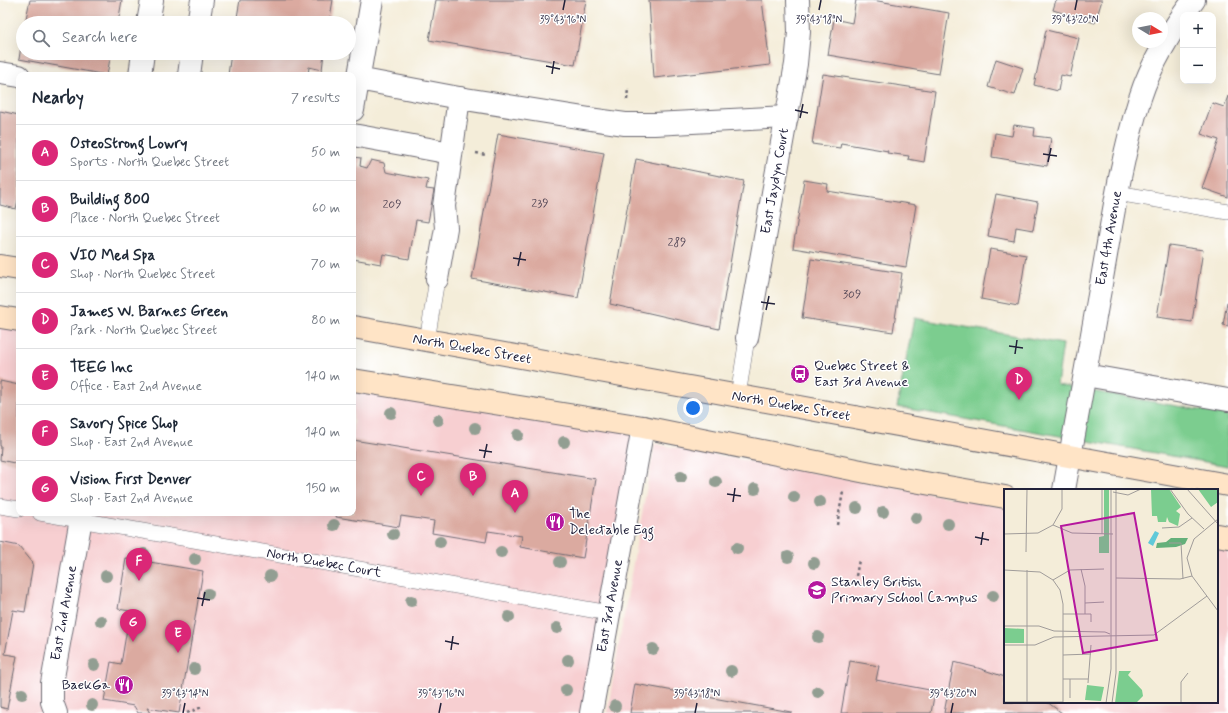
<!DOCTYPE html>
<html lang="en">
<head>
<meta charset="utf-8">
<style>
	body { margin:0; font-family:Mynerve,sans-serif; background:#f6f6f7; color:#1f2937 }
	.controls { position:absolute; right:12px; top:12px; display:grid; overflow:hidden; border-radius:8px; box-shadow:0 4px 16px #0002 }
	.controls button { width:36px; height:36px; display:grid; place-items:center; padding:0; border:0; border-bottom:1px solid #e0e1e3; background:#fff; color:#1f2937; font:20px sans-serif }
	.compass { position:absolute; left:1132px; top:12px; width:36px; height:36px; border-radius:50%; background:#fff; box-shadow:0 4px 16px #0002; rotate:100deg }
	.you { position:absolute; left:693px; top:408px; width:14px; height:14px; margin:-10px; border:3px solid #fff; border-radius:50%; background:#1a73e8; box-shadow:0 0 0 6px #1a73e833 }
	.badge { display:grid; place-items:center; width:26px; height:26px; border-radius:50%; background:#db2777; color:#fff; font-size:13px; font-weight:700 }
	.pin { position:absolute; translate:-50% -33px; filter:drop-shadow(0 1px 2px #0008) }
	.pin::after { content:''; position:absolute; top:21px; width:14px; height:12px; background:inherit; clip-path:polygon(0 0,100% 0,50% 100%) }
	.list { margin:0; padding:0; list-style:none }
	h2 { display:flex; justify-content:space-between; align-items:center; height:52px; margin:0; padding:0 16px; font-size:17px }
	h2 small { font-size:13px; font-weight:400; color:#747a83 }
	.list li { display:grid; grid-template-columns:26px 1fr auto; gap:12px; align-items:center; box-sizing:border-box; height:56px; padding:0 16px; border-top:1px solid #e0e1e3 }
	.list b { display:block; font-size:15px; white-space:nowrap }
	.list p { margin:0; font-size:13px; white-space:nowrap; color:#747a83 }
	.list em { font-size:13px; font-style:normal; color:#747a83 }
	.icon { flex:none; width:22px; height:22px; fill:none; stroke:currentColor; stroke-width:2; stroke-linecap:round; stroke-linejoin:round }
	.map { position:relative; flex:none; width:1228px; height:713px; overflow:hidden }
	.search { position:absolute; background:#fff; box-shadow:0 4px 16px #0002; left:16px; top:16px; width:340px; height:44px; display:flex; align-items:center; gap:10px; box-sizing:border-box; padding:0 14px; border-radius:22px; color:#747a83; font-size:15px }
	.panel { position:absolute; background:#fff; box-shadow:0 4px 16px #0002; left:16px; top:72px; width:340px; height:444px; border-radius:8px }
	.map>svg:first-child { display:block }
	.built { fill:#f7cfd1 }
	.green { fill:#7bcd8f; stroke:#4e7865 }
	.building { fill:#dbaaa0 }
	.lines { fill:none; stroke-linecap:round; stroke-linejoin:round }
	.lane-casing { stroke:#6c6972; stroke-width:16 }
	.street-casing { stroke:#6c6972; stroke-width:24 }
	.secondary-casing { stroke:#6c6972; stroke-width:24 }
	.path { stroke:#6c6972; stroke-width:2.5; stroke-dasharray:3 3; stroke-linecap:butt }
	.lane { stroke:#fff; stroke-width:15 }
	.street { stroke:#fff; stroke-width:22 }
	.secondary { stroke:#ffe4c6; stroke-width:22 }
	.tree { fill:#929e92 }
	.ticks { fill:none; stroke:#22223b; stroke-width:1.5 }
	.labels { text-anchor:middle; dominant-baseline:central; stroke-width:3; stroke-linejoin:round; paint-order:stroke }
	.number-label { font-size:12px; fill:#504454 }
	.street-label { font-size:14px; fill:#22223b; stroke:#fff }
	.poi-label { font-size:14px; fill:#22223b; stroke:#fff; text-anchor:start }
	.inset-road { fill:none; stroke:#a09c9a; stroke-width:1 }
	.view { fill:#b5179e; fill-opacity:0.15; stroke:#b5179e; stroke-width:2 }
	.inset-edge { fill:none; stroke:#22223b; stroke-width:2 }
	.ticks-label { font-size:10px; text-anchor:middle; fill:#22223b; stroke:#fff; stroke-width:3; stroke-linejoin:round; paint-order:stroke }
</style>
</head>
<body>
<div class="map">
<svg width="1228" height="713" viewBox="0 0 1228 713">
	<rect width="100%" height="100%" fill="#fff"/>
	<filter id="ink" filterUnits="userSpaceOnUse"><feTurbulence type="fractalNoise" baseFrequency=".025" numOctaves="2"/><feDisplacementMap in="SourceGraphic" scale="8" xChannelSelector="R" yChannelSelector="G"/><feConvolveMatrix kernelMatrix="1 2 1 2 8 2 1 2 1" color-interpolation-filters="sRGB"/></filter>
	<filter id="wash" filterUnits="userSpaceOnUse"><feTurbulence type="fractalNoise" baseFrequency=".012" numOctaves="4" result="noise"/><feDisplacementMap in="SourceGraphic" scale="16" xChannelSelector="R" yChannelSelector="G"/><feGaussianBlur stdDeviation="0.9" result="paint"/><feColorMatrix in="noise" values="0 0 0 0 0 0 0 0 0 0 0 0 0 0 0 0 0 1.4 0 .05"/><feComposite in="paint" operator="in"/></filter>
	<g filter="url(#wash)">
		<rect width="100%" height="100%" fill="#f4edd9"/>
		<!-- built -->
		<g class="built">
			<polygon points="0,317 19,320 19,513 353,513 353,380 643,427 591,713 0,713"/>
			<polygon points="655,444 1005,507 1005,702 1217,702 1217,544 1228,546 1228,713 607,713 637,540"/>
		</g>
		<!-- green -->
		<polygon class="green" points="914,318 1063,344 1057,385 1228,415 1228,466 897,407"/>
		<g id="blocks">
			<!-- building -->
			<g class="building">
				<polygon points="30,0 122,0 118,23 25,23"/>
				<polygon points="240,0 333,0 329,23 236,23"/>
				<polygon points="436,0 586,0 575,65 429,40"/>
				<polygon points="649,0 762,0 770,65 654,78"/>
				<polygon points="856,0 872,0 949,13 939,74 828,55 834,19 852,23"/>
				<polygon points="1056,0 1102,0 1095,23 1053,10"/>
				<polygon points="1046,30 1079,38 1070,77 1061,75 1058,91 1034,85"/>
				<polygon points="22,40 23,53 111,53 107,75 19,59"/>
				<polygon points="231,53 324,53 322,70 309,67 308,75 228,75"/>
				<polygon points="996,59 1023,68 1015,95 988,87"/>
				<polygon points="823,74 935,91 924,162 908,159 909,156 887,153 888,151 841,143 840,148 812,144"/>
				<polygon points="1228,96 1228,197 1202,188 1219,140 1201,134 1212,103 1224,107"/>
				<polygon points="0,111 19,115 19,196 16,209 0,205"/>
				<polygon points="1014,125 1035,128 1034,136 1051,138 1047,166 992,157 995,133 1012,136"/>
				<polygon points="498,134 604,153 578,298 472,279"/>
				<polygon points="353,157 361,158 360,166 367,168 371,160 384,163 386,172 428,180 426,189 434,190 428,222 416,220 409,259 383,254 381,264 353,259"/>
				<polygon points="636,159 744,181 719,329 610,304"/>
				<polygon points="804,180 828,184 827,191 916,205 906,267 793,248"/>
				<polygon points="996,194 1038,202 1033,230 1016,227 1014,241 988,236"/>
				<polygon points="1169,245 1203,250 1192,322 1157,317"/>
				<polygon points="990,249 1026,255 1018,306 981,299"/>
				<polygon points="811,259 902,273 893,332 802,318"/>
				<polygon points="1227,302 1228,302 1228,326 1223,325"/>
				<polygon points="0,381 19,385 19,464 0,460 1,446 0,446"/>
				<polygon points="353,440 596,479 583,558 520,547 522,536 488,531 486,542 432,533 434,521 401,516 399,527 336,517 337,513 353,513"/>
				<polygon points="0,542 19,546 33,563 25,612 13,610 5,654 17,656 7,709 0,707"/>
				<polygon points="126,558 203,571 179,713 147,708 150,713 138,713 134,706 104,701 111,662 121,664 130,611 118,609"/>
				<polygon points="850,661 879,666 876,680 935,691 931,713 841,713"/>
				<polygon points="954,662 978,668 1005,677 1005,702 1047,702 1062,713 944,713"/>
				<polygon points="635,684 791,712 791,713 630,713"/>
			</g>
		</g>
	</g>
	<g filter="url(#ink)">
		<use href="#blocks" fill-opacity="0" stroke="#6c6972" stroke-width="1"/>
		<g class="lines">
			<!-- lane casing -->
			<g class="lane-casing">
				<g id="lane">
					<polyline points="1117,193 1228,212"/>
					<polyline points="427,341 437,279"/>
					<polyline points="738,396 747,338"/>
					<polyline points="0,506 19,509"/>
					<polyline points="40,513 609,613"/>
				</g>
			</g>
			<!-- street casing -->
			<g class="street-casing">
				<g id="street">
					<polyline points="148,23 152,0"/>
					<polyline points="198,23 202,0"/>
					<polyline points="0,73 19,76"/>
					<polyline points="140,75 143,53"/>
					<polyline points="189,75 192,53"/>
					<polyline points="358,79 459,98 590,119 625,124 654,124 787,117"/>
					<polyline points="353,110 372,0"/>
					<polyline points="353,135 451,153"/>
					<polyline points="437,279 446,228 444,206 459,98"/>
					<polyline points="747,338 796,64 799,32 798,0"/>
					<polyline points="1085,375 1228,400"/>
					<path d="M1064 490C1076 421 1089 353 1101 284 1112 222 1121 158 1140 98 1150 66 1173 27 1194 0"/>
					<polyline points="56,713 52,702 52,683 82,513"/>
					<polyline points="591,713 643,427"/>
				</g>
			</g>
			<!-- secondary casing -->
			<g class="secondary-casing">
				<g id="secondary">
					<polyline points="0,266 19,269"/>
					<polyline points="0,317 19,320"/>
					<polyline points="353,327 706,390 1228,485"/>
					<polyline points="353,380 643,427 891,477 1005,497"/>
					<polyline points="1217,535 1228,537"/>
				</g>
			</g>
			<!-- path -->
			<g class="path">
				<polyline points="627,100 628,88"/>
				<polyline points="476,153 486,155"/>
				<polyline points="837,525 843,492"/>
				<polyline points="856,576 859,560"/>
				<polyline points="187,713 202,707"/>
			</g>
			<!-- lane -->
			<use href="#lane" class="lane"/>
			<!-- street -->
			<use href="#street" class="street"/>
			<!-- secondary -->
			<use href="#secondary" class="secondary"/>
		</g>
		<!-- trees -->
		<g class="tree">
			<circle cx="391" cy="413" r="6"/>
			<circle cx="438" cy="420" r="6"/>
			<circle cx="475" cy="428" r="6"/>
			<circle cx="518" cy="435" r="6"/>
			<circle cx="564" cy="442" r="6"/>
			<circle cx="681" cy="477" r="6"/>
			<circle cx="716" cy="482" r="6"/>
			<circle cx="755" cy="489" r="6"/>
			<circle cx="794" cy="497" r="6"/>
			<circle cx="820" cy="502" r="6"/>
			<circle cx="857" cy="508" r="6"/>
			<circle cx="883" cy="512" r="6"/>
			<circle cx="916" cy="518" r="6"/>
			<circle cx="948" cy="524" r="6"/>
			<circle cx="334" cy="525" r="6"/>
			<circle cx="393" cy="534" r="6"/>
			<circle cx="440" cy="542" r="6"/>
			<circle cx="737" cy="548" r="6"/>
			<circle cx="501" cy="552" r="6"/>
			<circle cx="144" cy="554" r="6"/>
			<circle cx="788" cy="557" r="6"/>
			<circle cx="195" cy="559" r="6"/>
			<circle cx="560" cy="562" r="6"/>
			<circle cx="814" cy="563" r="6"/>
			<circle cx="106" cy="576" r="6"/>
			<circle cx="270" cy="576" r="6"/>
			<circle cx="208" cy="594" r="6"/>
			<circle cx="993" cy="596" r="6"/>
			<circle cx="411" cy="601" r="6"/>
			<circle cx="509" cy="617" r="6"/>
			<circle cx="101" cy="621" r="6"/>
			<circle cx="557" cy="628" r="6"/>
			<circle cx="818" cy="637" r="6"/>
			<circle cx="653" cy="649" r="6"/>
			<circle cx="568" cy="660" r="6"/>
			<circle cx="94" cy="665" r="6"/>
			<circle cx="194" cy="669" r="6"/>
			<circle cx="731" cy="671" r="6"/>
			<circle cx="566" cy="690" r="6"/>
			<circle cx="818" cy="692" r="6"/>
			<circle cx="22" cy="694" r="6"/>
			<circle cx="92" cy="705" r="6"/>
			<circle cx="615" cy="706" r="6"/>
		</g>
	</g>
	<!-- ticks -->
	<path class="ticks" d="M563 10 565 0M819 10 821 0M1075 10 1077 0M546 66 560 69M552 74 554 61M795 110 808 113M800 118 803 104M1043 154 1057 156M1048 162 1051 148M513 258 526 260M518 266 521 252M761 302 775 304M766 310 769 296M1009 346 1023 348M1015 354 1017 340M479 450 492 452M484 458 487 444M727 494 741 496M733 502 735 488M975 537 989 540M981 545 983 532M197 598 210 600M202 606 205 592M445 641 459 644M451 650 453 636M183 713 185 703M439 713 441 703M695 713 697 703M951 713 953 703"/>
	<!-- icons -->
	<defs>
		<g id="bus-disc" transform="scale(1)"><circle r="9.5" fill="#b5179e" stroke="#fff"/><path d="M-5-6H5V4H4V6H2V4H-2V6H-4V4H-5ZM-3.5-4V0h7V-4ZM-3.5 1.2v1.5H-2V1.2ZM2 1.2v1.5H3.5V1.2Z" fill="#fff"/></g>
		<g id="restaurant-disc" transform="scale(1)"><circle r="9.5" fill="#b5179e" stroke="#fff"/><path d="M-5-6h1v4h1v-4h1v4h1v-4h1v5L-1.5 .5V6h-2V.5L-5-1ZM5-6V6H3V1.5H1.5Q1.5-4 5-6Z" fill="#fff"/></g>
		<g id="school-disc" transform="scale(1)"><circle r="9.5" fill="#b5179e" stroke="#fff"/><path d="M0-5L7-2L0 1L-7-2ZM-4 1L0 2.5L4 1V4Q0 6-4 4Z" fill="#fff"/></g>
	</defs>
	<g fill-rule="evenodd">
		<use href="#bus-disc" x="800" y="374"/>
		<use href="#restaurant-disc" x="555" y="522"/>
		<use href="#school-disc" x="817" y="590"/>
		<use href="#restaurant-disc" x="124" y="685"/>
	</g>
	<g class="labels">
		<!-- number labels -->
		<g class="number-label">
			<text x="540" y="204">239</text>
			<text x="392" y="205">209</text>
			<text x="677" y="243">289</text>
			<text x="852" y="295">309</text>
		</g>
		<!-- street labels -->
		<g class="street-label">
			<text transform="translate(775 181) rotate(-80)">East Jaydyn Court</text>
			<text transform="translate(1109 238) rotate(-80)">East 4th Avenue</text>
			<text transform="translate(472 349) rotate(10)">North Quebec Street</text>
			<text transform="translate(791 406) rotate(10)">North Quebec Street</text>
			<text transform="translate(324 563) rotate(10)">North Quebec Court</text>
			<text transform="translate(610 606) rotate(-80)">East 3rd Avenue</text>
			<text transform="translate(64 613) rotate(-80)">East 2nd Avenue</text>
		</g>
		<!-- poi labels -->
		<g class="poi-label">
			<text x="814" y="366">Quebec Street &amp;<tspan x="814" dy="16">East 3rd Avenue</tspan></text>
			<text x="569" y="514">The<tspan x="569" dy="16">Delectable Egg</tspan></text>
			<text x="831" y="582">Stanley British<tspan x="831" dy="16">Primary School Campus</tspan></text>
			<text x="110" y="685" text-anchor="end">BaekGa</text>
		</g>
	</g>
	<!-- overview -->
	<g transform="translate(1004 489)">
		<rect width="214" height="214" fill="#f4edd9"/>
		<path d="M100 0H105V64H95V48L100 47ZM147 0H165L177 18 172 22 176 25 174 37 165 33 163 28 162 33H154L153 27H148ZM194 0H214V13L207 18ZM0 139 20 140V154H0ZM115 182H127L124 186 138 201 139 207 132 214H111ZM83 196 100 198 97 212 81 211Z" fill="#7bcd8f"/>
		<path d="M167 49H184L181 55 172 58 152 59 153 54 162 53Z" fill="#64b07a"/>
		<path d="M151 42 155 44 149 57 144 54Z" fill="#5fc9d9"/>
		<path class="inset-road" d="M166 0 184 25 200 40M183 0 214 35M109 3 124 6 137 0M214 30 190 50 183 69 188 87 214 122M49 36 68 44 109 45M158 39 175 38 188 29M0 45 34 44 49 36 58 20V0M98 45V0M165 54H177L179 90M22 63 23 0M77 80 81 97V125M0 81 36 83 49 91 56 101 59 115V214M23 81V213M112 89 176 90 188 87M49 91 66 81 100 80M81 114 100 113M59 125H87V133M0 137H35L50 142 101 143 106 145M0 156H31L50 148 150 146 203 107M59 166 87 165M59 190H84M84 194 87 156M66 209V190M0 213H59M102 214 107 180V0M108 214 112 184V0M177 214V193L184 184"/>
		<path class="view" d="M130 24 153 151 79 164 57 37Z"/>
		<rect width="214" height="214" class="inset-edge"/>
	</g>
	<g class="ticks-label">
		<text x="563" y="23">39°43'16"N</text>
		<text x="819" y="23">39°43'18"N</text>
		<text x="1075" y="23">39°43'20"N</text>
		<text x="185" y="697">39°43'14"N</text>
		<text x="441" y="697">39°43'16"N</text>
		<text x="697" y="697">39°43'18"N</text>
		<text x="953" y="697">39°43'20"N</text>
	</g>
</svg>
<div class="controls">
<button>+</button>
<button>−</button>
</div>
<svg class="compass" viewBox="-18 -18 36 36"><path d="M0-13l5 13h-10z" fill="#e53935"/><path d="M0 13l5-13h-10z" fill="#747a83"/></svg>
<div class="you"></div>
<div class="pin badge" style="left:515px;top:513px">A</div>
<div class="pin badge" style="left:473px;top:496px">B</div>
<div class="pin badge" style="left:421px;top:496px">C</div>
<div class="pin badge" style="left:1019px;top:400px">D</div>
<div class="pin badge" style="left:178px;top:653px">E</div>
<div class="pin badge" style="left:139px;top:581px">F</div>
<div class="pin badge" style="left:133px;top:642px">G</div>
<div class="search"><svg class="icon" aria-label="search" viewBox="0 0 24 24"><circle cx="10" cy="10" r="6"/><path d="M15 15l6 6"/></svg>Search here</div>
<section class="panel">
<h2>Nearby<small>7 results</small></h2>
<ul class="list">
<li><span class="badge">A</span><div><b>OsteoStrong Lowry</b><p>Sports · North Quebec Street</p></div><em>50 m</em></li>
<li><span class="badge">B</span><div><b>Building 800</b><p>Place · North Quebec Street</p></div><em>60 m</em></li>
<li><span class="badge">C</span><div><b>VIO Med Spa</b><p>Shop · North Quebec Street</p></div><em>70 m</em></li>
<li><span class="badge">D</span><div><b>James W. Barnes Green</b><p>Park · North Quebec Street</p></div><em>80 m</em></li>
<li><span class="badge">E</span><div><b>TEEG Inc</b><p>Office · East 2nd Avenue</p></div><em>140 m</em></li>
<li><span class="badge">F</span><div><b>Savory Spice Shop</b><p>Shop · East 2nd Avenue</p></div><em>140 m</em></li>
<li><span class="badge">G</span><div><b>Vision First Denver</b><p>Shop · East 2nd Avenue</p></div><em>150 m</em></li>
</ul>
</section>
</div>
</body>
</html>
